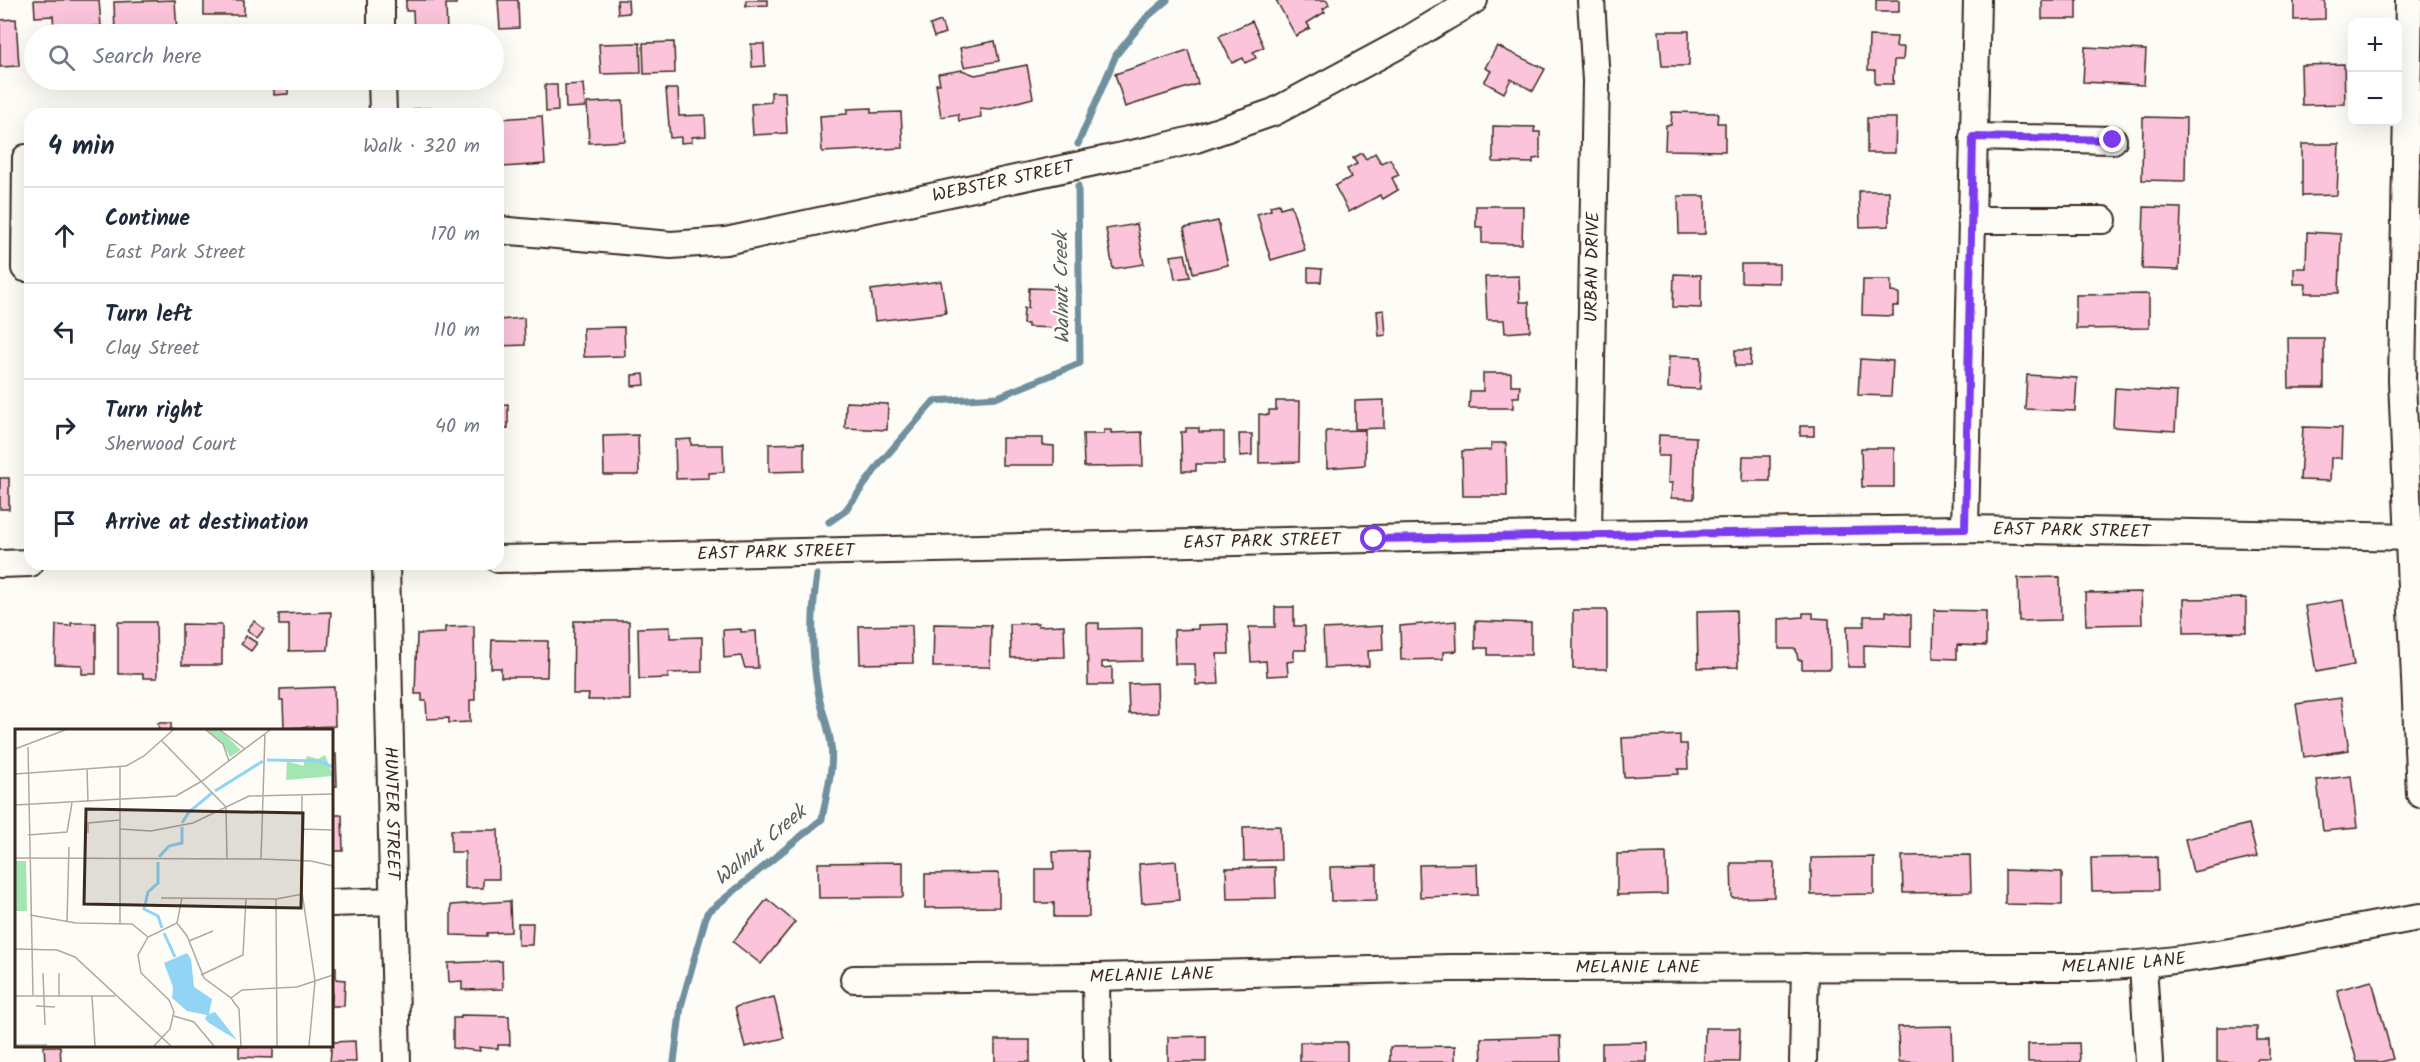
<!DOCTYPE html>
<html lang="en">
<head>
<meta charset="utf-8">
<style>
	body { margin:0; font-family:Kalam,sans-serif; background:#f2f2f3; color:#1f2937 }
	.controls { position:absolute; right:18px; top:18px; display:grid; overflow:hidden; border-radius:12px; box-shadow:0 6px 24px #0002 }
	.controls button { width:54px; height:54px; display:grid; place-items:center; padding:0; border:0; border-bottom:2px solid #e0e1e3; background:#fff; color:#1f2937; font:30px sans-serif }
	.stop { position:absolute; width:18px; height:18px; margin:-14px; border:4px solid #7c3aed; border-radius:50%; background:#fff }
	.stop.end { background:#7c3aed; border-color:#fff; box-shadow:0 2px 6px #0008 }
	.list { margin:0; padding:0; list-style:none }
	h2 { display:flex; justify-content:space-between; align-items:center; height:78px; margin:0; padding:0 24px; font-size:26px }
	h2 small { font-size:20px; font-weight:400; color:#747a83 }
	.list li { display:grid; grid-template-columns:39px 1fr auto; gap:18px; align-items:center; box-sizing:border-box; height:96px; padding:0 24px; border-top:2px solid #e0e1e3 }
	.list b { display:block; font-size:22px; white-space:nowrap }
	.list p { margin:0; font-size:20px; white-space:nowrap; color:#747a83 }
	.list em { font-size:20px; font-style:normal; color:#747a83 }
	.icon { flex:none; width:33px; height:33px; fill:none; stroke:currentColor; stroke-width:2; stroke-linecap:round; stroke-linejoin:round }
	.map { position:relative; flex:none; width:2420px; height:1062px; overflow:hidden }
	.search { position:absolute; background:#fff; box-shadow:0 6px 24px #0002; left:24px; top:24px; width:480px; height:66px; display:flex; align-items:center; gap:15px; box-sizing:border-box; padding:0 21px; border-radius:33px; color:#747a83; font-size:22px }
	.panel { position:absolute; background:#fff; box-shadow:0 6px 24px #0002; left:24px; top:108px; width:480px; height:462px; border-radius:18px }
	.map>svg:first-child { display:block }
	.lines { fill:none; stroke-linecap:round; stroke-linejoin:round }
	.stream { stroke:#6f909e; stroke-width:7 }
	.building { fill:#fbc4db; stroke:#3b2a1e; stroke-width:1.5 }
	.minor-casing { stroke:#3b2a1e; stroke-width:30 }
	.minor { stroke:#fdfcf7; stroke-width:26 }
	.route { stroke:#7c3aed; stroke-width:8 }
	.labels { text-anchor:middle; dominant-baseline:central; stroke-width:5; stroke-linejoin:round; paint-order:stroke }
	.street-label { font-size:18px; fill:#3b2a1e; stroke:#fdfcf7 }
	.water-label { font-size:20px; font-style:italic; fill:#555d5e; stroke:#fdfcf7 }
	.inset-river { fill:none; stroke:#91d4f3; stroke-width:3 }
	.inset-road { fill:none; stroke:#afa8a0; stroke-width:1.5 }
	.view { fill:#3b2a1e; fill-opacity:0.15; stroke:#3b2a1e; stroke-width:3 }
	.inset-edge { fill:none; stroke:#3b2a1e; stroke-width:3 }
</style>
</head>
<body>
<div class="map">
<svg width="2420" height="1062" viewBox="0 0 2420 1062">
	<rect width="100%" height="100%" fill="#fdfcf7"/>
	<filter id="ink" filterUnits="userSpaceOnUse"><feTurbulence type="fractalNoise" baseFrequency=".0167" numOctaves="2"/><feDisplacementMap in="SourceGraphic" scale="12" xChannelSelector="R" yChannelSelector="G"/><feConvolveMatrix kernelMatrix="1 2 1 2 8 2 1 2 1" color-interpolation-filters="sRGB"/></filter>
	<g filter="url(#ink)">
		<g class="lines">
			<!-- stream -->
			<g class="stream">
				<polyline points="1078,144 1116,55 1146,18 1167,0"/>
				<polyline points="829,522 845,511 881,462 934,401 998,397 1080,363 1078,186"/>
				<path d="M674 1062 681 1006 707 913 822 819C826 795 834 769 831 745 829 727 821 709 818 691 811 652 811 614 817 575"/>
			</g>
		</g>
		<!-- building -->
		<g class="building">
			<polygon points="34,0 99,0 101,26 83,27 83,33 73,33 73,27 54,28 53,16 35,17"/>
			<polygon points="175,0 177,34 115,34 114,2"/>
			<rect x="204" y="0" width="40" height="15"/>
			<polygon points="406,0 456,0 456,4 446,4 447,34 414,34 413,11 406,11"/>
			<polygon points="498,0 518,0 519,28 500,29"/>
			<polygon points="617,0 628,0 629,13 618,14"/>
			<polygon points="746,0 768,0 768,5 746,6"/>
			<polygon points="1276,0 1327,0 1329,5 1323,9 1325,12 1307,23 1310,28 1296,36"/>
			<rect x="1876" y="0" width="23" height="12"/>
			<rect x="2042" y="0" width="35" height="19"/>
			<polygon points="2294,0 2325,0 2325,19 2294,20"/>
			<polygon points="16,19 19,66 0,67 0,20"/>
			<polygon points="941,21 945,33 934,37 930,25"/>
			<polygon points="1252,21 1264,47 1253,52 1256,58 1245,63 1243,58 1232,63 1219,36"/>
			<polygon points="1659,31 1689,31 1689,66 1662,66"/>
			<polygon points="1869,36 1897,37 1896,47 1904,47 1903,60 1894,60 1893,84 1875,84 1875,70 1868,70"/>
			<polygon points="995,41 999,61 964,67 960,48"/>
			<polygon points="674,42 675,73 644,74 643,43"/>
			<polygon points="640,43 641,73 601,74 599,44"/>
			<polygon points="751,44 764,44 765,66 752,67"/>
			<polygon points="1497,46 1545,69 1533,91 1511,79 1504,93 1484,82 1491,71 1485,68"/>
			<polygon points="2085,47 2146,50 2144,85 2083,82"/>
			<polygon points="1188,50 1198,84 1125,107 1115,74"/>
			<polygon points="2344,64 2345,104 2302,105 2301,65"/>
			<polygon points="1027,65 1033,98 990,109 980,108 981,117 959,121 958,114 941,117 936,84 940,84 938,74 962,70 975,75"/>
			<polygon points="274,80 288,80 288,94 274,95"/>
			<polygon points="312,80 344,80 344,82 312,83"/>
			<polygon points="583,84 585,107 566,108 565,85"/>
			<polygon points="545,85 557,85 558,111 546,112"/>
			<polygon points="666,89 678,89 679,116 705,115 706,136 692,137 692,142 681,143 681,137 670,138"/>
			<polygon points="771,92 785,92 787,133 753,135 751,104 771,102"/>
			<polygon points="623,101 625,141 589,143 587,103"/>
			<polygon points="431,108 432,114 413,114 413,109"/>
			<polygon points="871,108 871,113 901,112 903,148 822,152 820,116 847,114 847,109"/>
			<polygon points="1672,112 1718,113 1717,123 1725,123 1725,151 1665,150 1666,125 1671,125"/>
			<polygon points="542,116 545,164 503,167 502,150 498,150 498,119"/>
			<polygon points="2143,117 2186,118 2185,181 2142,180"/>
			<polygon points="1867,118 1896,118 1895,153 1867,153"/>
			<polygon points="1493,126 1535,127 1534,132 1540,132 1540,158 1533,159 1533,163 1493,162"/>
			<polygon points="2302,144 2339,144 2337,195 2302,196"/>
			<polygon points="1362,153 1366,159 1375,153 1381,163 1390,159 1399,175 1392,178 1398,190 1383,199 1380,195 1349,212 1335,186 1351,177 1347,169 1357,164 1353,158"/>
			<polygon points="1859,191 1889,191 1889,226 1860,227"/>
			<polygon points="1678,196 1705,196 1705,234 1679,234"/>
			<polygon points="1279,204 1280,208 1291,205 1305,250 1271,260 1257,214 1271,210 1270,206"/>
			<polygon points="1476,206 1523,206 1522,244 1482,243 1482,227 1476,227"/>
			<polygon points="2144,207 2181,208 2179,270 2142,269"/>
			<polygon points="1218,221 1228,265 1193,273 1184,228"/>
			<polygon points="1137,224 1144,264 1113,269 1106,229"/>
			<polygon points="2307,232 2341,234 2339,293 2305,293 2306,284 2294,284 2294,268 2306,268"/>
			<polygon points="1185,254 1190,277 1175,279 1171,256"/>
			<polygon points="1741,264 1779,264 1779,283 1741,282"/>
			<polygon points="1308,268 1322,269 1321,282 1308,282"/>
			<polygon points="1674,274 1701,275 1701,308 1673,307"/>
			<polygon points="1519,276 1520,302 1529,302 1530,331 1505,333 1504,320 1487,320 1485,277"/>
			<polygon points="1863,280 1891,280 1891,292 1899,293 1899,306 1893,306 1893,316 1862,315"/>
			<polygon points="941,281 946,313 875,321 871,290"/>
			<polygon points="1029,288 1060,289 1059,328 1028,327 1028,324 1023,324 1024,308 1028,308"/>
			<polygon points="2149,294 2149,328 2076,329 2076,295"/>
			<polygon points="1384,310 1386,335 1379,336 1377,311"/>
			<polygon points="524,318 525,345 498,346 498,320"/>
			<polygon points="624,327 625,356 584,357 583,328"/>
			<polygon points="2288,338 2324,338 2324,388 2289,388"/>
			<polygon points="1735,350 1751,350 1750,366 1735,366"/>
			<polygon points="1669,356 1701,357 1700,389 1668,388"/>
			<polygon points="1860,359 1893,361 1891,396 1858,395"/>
			<polygon points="1483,373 1511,373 1511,385 1520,385 1519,397 1513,397 1513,408 1469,408 1470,391 1483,391"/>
			<polygon points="644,374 645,385 632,386 632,375"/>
			<polygon points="2027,375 2077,378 2075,411 2025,409"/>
			<polygon points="2115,388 2177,392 2175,431 2113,427"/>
			<polygon points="1384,400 1384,428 1355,429 1355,401"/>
			<polygon points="1276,401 1300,401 1299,462 1259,463 1259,414 1269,415 1269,410 1276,410"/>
			<polygon points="846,402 888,404 887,430 845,428"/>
			<polygon points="508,404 508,428 498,428 498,405"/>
			<rect x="1800" y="426" width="14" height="10"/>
			<polygon points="2303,427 2342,428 2341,458 2331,458 2330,481 2300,480"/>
			<polygon points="1186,428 1199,428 1199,432 1224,432 1224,464 1196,464 1196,471 1182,471 1181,432 1186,432"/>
			<polygon points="1104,430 1111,430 1111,433 1142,432 1143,466 1084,467 1083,434 1104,434"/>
			<polygon points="1365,430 1365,465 1327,468 1326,431"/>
			<polygon points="1239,434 1252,434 1252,455 1240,456"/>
			<polygon points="638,435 639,475 604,475 603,436"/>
			<polygon points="1659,435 1696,437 1694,499 1671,498 1672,483 1668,483 1669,456 1658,456"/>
			<polygon points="1002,438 1043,438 1043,445 1054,446 1054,465 1002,465"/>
			<polygon points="691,439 691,445 723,445 724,472 709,473 709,478 676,479 675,440"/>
			<polygon points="804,443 804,471 769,472 769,444"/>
			<polygon points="1491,443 1506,443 1507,496 1463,496 1462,451 1491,450"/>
			<polygon points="1861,448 1894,448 1894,487 1862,487"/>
			<polygon points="1743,456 1770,456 1770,481 1742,481"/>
			<rect x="0" y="478" width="9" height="31"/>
			<polygon points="2060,577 2061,620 2019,621 2018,578"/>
			<polygon points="2141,592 2142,624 2086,625 2085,593"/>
			<polygon points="2246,598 2246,632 2184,633 2184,599"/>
			<polygon points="2343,600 2354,665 2316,672 2305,606"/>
			<polygon points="1275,607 1294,607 1294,626 1305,626 1306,650 1294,650 1294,661 1287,662 1288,675 1267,676 1266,661 1251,662 1249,627 1275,627"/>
			<rect x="1573" y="610" width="34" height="59"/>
			<polygon points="1736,610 1738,667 1698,668 1697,611"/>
			<polygon points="1934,610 1986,611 1986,646 1957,645 1957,659 1933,658"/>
			<polygon points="1886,611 1911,615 1911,647 1864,645 1864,667 1848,667 1847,626 1864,626 1864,616 1886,616"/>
			<polygon points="331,612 328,650 289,651 289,625 279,625 279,614"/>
			<polygon points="1803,613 1813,613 1813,618 1829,619 1830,669 1802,669 1802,660 1798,660 1796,649 1779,649 1779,619 1803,617"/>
			<polygon points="254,621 264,629 257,638 247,630"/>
			<polygon points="574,621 629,621 630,700 588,700 589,694 573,694"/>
			<polygon points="1456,621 1457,651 1443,652 1443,659 1401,660 1400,626"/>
			<polygon points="1475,621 1531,623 1531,655 1488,655 1488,648 1475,648"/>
			<polygon points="118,622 156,622 157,678 143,678 143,674 118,674"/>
			<polygon points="71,623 96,623 96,674 82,674 82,665 55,664 56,625 71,626"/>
			<polygon points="1038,623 1038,626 1064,625 1065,657 1011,658 1010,624"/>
			<polygon points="1087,623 1099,623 1099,629 1142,628 1142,661 1102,662 1102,668 1112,667 1112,685 1088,685"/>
			<polygon points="182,624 222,625 222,665 182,665"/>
			<polygon points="934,624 991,625 990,667 933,667"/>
			<polygon points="1228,624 1229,654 1217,654 1219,684 1196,685 1195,664 1175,664 1174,630 1198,629 1198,625"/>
			<polygon points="912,625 913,663 860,664 859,626"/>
			<polygon points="474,626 475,700 470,700 470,722 449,723 449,718 427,719 426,701 422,701 422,694 415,694 417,634 445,633 445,627"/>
			<polygon points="1382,626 1383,650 1368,651 1369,666 1325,668 1323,629"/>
			<polygon points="670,627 670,638 702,637 702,672 668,673 668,678 639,679 638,628"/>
			<polygon points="741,629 741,632 756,631 758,668 745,668 741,656 724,658 723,630"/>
			<polygon points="246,636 257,643 251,651 241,644"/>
			<polygon points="492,640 548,641 547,677 501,677 501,668 491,668"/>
			<polygon points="1157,683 1158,713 1129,714 1128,684"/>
			<polygon points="334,687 335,726 284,728 283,700 280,700 280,689"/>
			<polygon points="2341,698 2349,750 2304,757 2296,704"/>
			<polygon points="158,723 171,723 171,730 159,730"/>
			<polygon points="1680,735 1680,744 1687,744 1688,769 1678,769 1679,774 1624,777 1622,738"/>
			<polygon points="332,754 336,754 337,786 332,786"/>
			<polygon points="2351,776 2357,828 2323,831 2317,780"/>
			<polygon points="332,815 342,815 343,851 332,851"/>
			<polygon points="2249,824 2257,857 2193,872 2185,839"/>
			<polygon points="1280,826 1281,860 1244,861 1243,827"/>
			<polygon points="451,830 498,830 499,879 483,879 483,888 465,888 465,852 451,852"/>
			<polygon points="1088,851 1089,917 1054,917 1054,903 1036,903 1036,869 1054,869 1053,852"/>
			<polygon points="1666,853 1667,894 1617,895 1617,854"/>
			<polygon points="1970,855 1971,892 1903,893 1902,856"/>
			<polygon points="1874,857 1874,894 1811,895 1811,858"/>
			<polygon points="2157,857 2158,890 2092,891 2091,858"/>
			<polygon points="1176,861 1179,900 1142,903 1139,864"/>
			<polygon points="903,862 903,897 819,898 818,863"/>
			<polygon points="1731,863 1774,863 1774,897 1732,898"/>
			<polygon points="1477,864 1478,895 1420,897 1419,865"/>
			<polygon points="1377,866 1377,900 1331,901 1330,867"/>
			<polygon points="1275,867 1276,898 1227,899 1226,868"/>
			<polygon points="2005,870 2062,872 2062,905 2005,904"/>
			<polygon points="999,873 999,907 925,908 925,874"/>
			<polygon points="767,899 795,922 761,964 733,942"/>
			<polygon points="510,901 511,932 487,933 487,936 451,935 451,905"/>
			<polygon points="518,923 533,923 532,945 518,945"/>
			<polygon points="502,961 503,989 462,990 462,981 449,982 448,963"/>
			<polygon points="332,967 336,967 336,979 345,980 344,1006 332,1006"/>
			<polygon points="2372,981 2393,1059 2381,1062 2357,1062 2337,990"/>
			<polygon points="774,997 784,1038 745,1047 735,1007"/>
			<polygon points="461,1015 509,1016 510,1045 498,1045 498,1049 479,1047 480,1051 453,1048 453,1018 461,1018"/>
			<polygon points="1952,1026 1953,1062 1899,1062 1898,1027"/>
			<polygon points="2217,1027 2257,1027 2257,1040 2269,1040 2269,1059 2257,1059 2257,1062 2217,1062"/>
			<polygon points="1705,1028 1740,1028 1739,1062 1704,1062"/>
			<polygon points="1206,1036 1206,1062 1168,1062 1168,1037"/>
			<polygon points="1560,1036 1561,1062 1482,1062 1481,1038"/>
			<rect x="995" y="1040" width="35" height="22"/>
			<polygon points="355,1041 356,1062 330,1062 332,1042"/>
			<rect x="1300" y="1042" width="47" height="20"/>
			<polygon points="1647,1042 1647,1062 1602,1062 1602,1043"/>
			<polygon points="2079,1043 2080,1062 2028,1062 2028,1044"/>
			<polygon points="44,1046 60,1046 61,1062 45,1062"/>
			<polygon points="239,1046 273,1046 273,1058 239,1057"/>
			<polygon points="1455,1046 1455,1062 1390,1062 1390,1047"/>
		</g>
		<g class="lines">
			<!-- minor casing -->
			<g class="minor-casing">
				<g id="minor">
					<polyline points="381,0 381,34"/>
					<polyline points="2409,0 2402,380 2420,794"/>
					<polyline points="382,80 383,114"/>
					<polyline points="1973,137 2113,140"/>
					<polyline points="1971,220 2103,220"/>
					<path id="s1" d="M498 230 671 245 726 241 1155 149 1196 139 1274 112 1406 41 1474 0"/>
					<polyline points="25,268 26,158 30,158"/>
					<polyline points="1965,529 1977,0"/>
					<path id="s2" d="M1588 534 1596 81 1591 0"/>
					<path id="s3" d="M498 559 1588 534 1965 529 2420 537"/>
					<polyline points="0,564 30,563"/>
					<path id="s4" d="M386 564 397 1062"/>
					<polyline points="332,903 394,901"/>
					<polyline points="2143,965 2149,1062"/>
					<polyline points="1096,977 1097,1062"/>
					<path id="s5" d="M854 979 1096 977 1451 968 2090 967C2202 963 2310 936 2420 917"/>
					<polyline points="1803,1062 1805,967"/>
				</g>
			</g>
			<!-- minor -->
			<use href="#minor" class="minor"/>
		</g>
	</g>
	<g class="lines" filter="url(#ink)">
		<!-- route -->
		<polyline class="route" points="1374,539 1965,529 1973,137 2113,140"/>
	</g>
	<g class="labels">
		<!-- street labels -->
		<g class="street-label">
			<text stroke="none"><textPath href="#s1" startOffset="512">WEBSTER STREET</textPath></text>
			<text stroke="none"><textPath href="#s2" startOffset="267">URBAN DRIVE</textPath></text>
			<text stroke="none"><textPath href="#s3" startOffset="1574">EAST PARK STREET</textPath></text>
			<text stroke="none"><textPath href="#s3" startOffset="764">EAST PARK STREET</textPath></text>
			<text stroke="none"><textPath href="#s3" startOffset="278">EAST PARK STREET</textPath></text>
			<text stroke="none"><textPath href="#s4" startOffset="249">HUNTER STREET</textPath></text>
			<text stroke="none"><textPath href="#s5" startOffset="1270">MELANIE LANE</textPath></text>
			<text stroke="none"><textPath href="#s5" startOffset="784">MELANIE LANE</textPath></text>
			<text stroke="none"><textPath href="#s5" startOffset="298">MELANIE LANE</textPath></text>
		</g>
		<!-- water labels -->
		<g class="water-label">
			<text transform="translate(1063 288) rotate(-91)">Walnut Creek</text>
			<text transform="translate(761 846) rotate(-40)">Walnut Creek</text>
		</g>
	</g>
	<!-- overview -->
	<g transform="translate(15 729)">
		<rect width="318" height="318" fill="#fdfcf7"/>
		<path d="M191 1H205L226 21 215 28 207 13ZM310 26 318 47 271 51 272 32 288 37 292 27 303 30ZM0 132H11L12 182H0Z" fill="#a2e7b3"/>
		<path d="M172 224 176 230 179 258 197 270 194 285 200 283 222 311 194 294 190 290 192 286 172 282 157 269 158 258 149 234Z" fill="#91d4f3"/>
		<path class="inset-river" d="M252 31 304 32 318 38M200 62 248 32M167 94 174 83 197 64M144 128 154 117 167 114V98M143 133V154L133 163 129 180 143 187 147 199M149 204 160 228"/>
		<path class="inset-road" d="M191 1 208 15 214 32M205 1 230 20M147 12 211 78 212 130M13 18 18 266M0 20 50 1M72 40 73 73M0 45 111 37 129 27 158 1M287 67 286 156 300 252 294 317M0 76 161 67 187 52 255 1M105 100 136 102 178 94 234 67 318 65M286 100 318 101M73 104V94L105 91M13 106 52 103 57 74M0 129 246 130 296 132 318 137M246 130 250 4M146 169 261 170 288 165M261 170 262 317M15 186 61 194 117 195 133 208M52 192 54 118M162 194 172 207 189 249 216 269 224 280 226 317M105 195V38M174 212 198 202M0 220 42 221 60 228 156 317M28 244 30 296M44 244V267M186 246 228 226 231 169M0 267H100M77 267 80 317M216 269 227 261 282 258 318 246M21 277 40 278M159 287 179 293 199 317M0 316H32M139 317 155 300 159 283 154 271 126 244 123 226 133 208 162 194 167 169"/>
		<path class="view" d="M71 80 288 84 286 179 69 175Z"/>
		<rect width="318" height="318" class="inset-edge"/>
	</g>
</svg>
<div class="controls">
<button>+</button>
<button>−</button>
</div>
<div class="stop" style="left:1374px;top:539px"></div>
<div class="stop end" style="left:2113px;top:140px"></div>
<div class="search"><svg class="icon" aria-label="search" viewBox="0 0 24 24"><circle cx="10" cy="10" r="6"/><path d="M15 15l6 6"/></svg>Search here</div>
<section class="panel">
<h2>4 min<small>Walk · 320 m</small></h2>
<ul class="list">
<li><svg class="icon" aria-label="ahead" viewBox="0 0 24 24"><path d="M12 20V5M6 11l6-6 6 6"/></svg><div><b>Continue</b><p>East Park Street</p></div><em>170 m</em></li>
<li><svg class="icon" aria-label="left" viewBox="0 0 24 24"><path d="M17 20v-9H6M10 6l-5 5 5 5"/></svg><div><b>Turn left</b><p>Clay Street</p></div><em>110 m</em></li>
<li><svg class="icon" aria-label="right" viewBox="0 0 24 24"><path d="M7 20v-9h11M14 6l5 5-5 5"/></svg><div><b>Turn right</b><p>Sherwood Court</p></div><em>40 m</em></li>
<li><svg class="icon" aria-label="arrive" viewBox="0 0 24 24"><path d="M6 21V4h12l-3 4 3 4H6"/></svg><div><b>Arrive at destination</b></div></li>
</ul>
</section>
</div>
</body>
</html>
